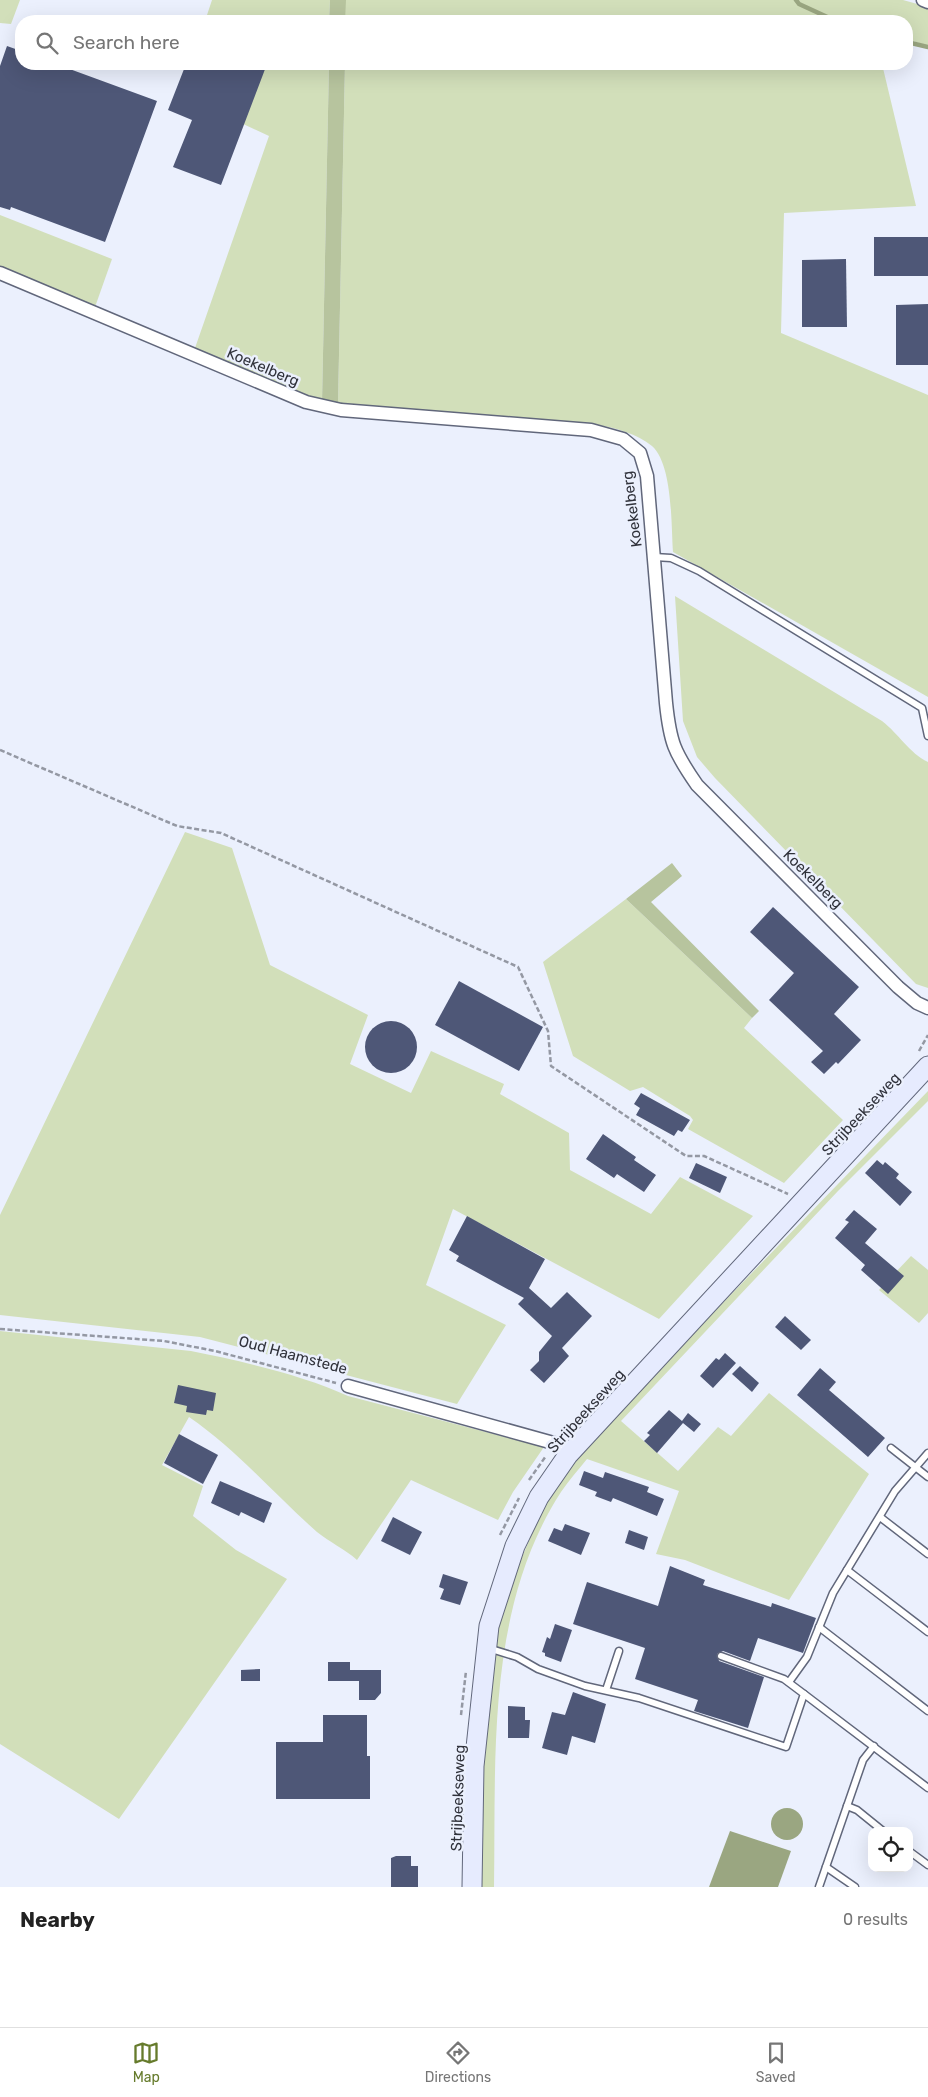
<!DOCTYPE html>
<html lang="en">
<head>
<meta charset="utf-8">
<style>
	body { margin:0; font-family:Rubik,sans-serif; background:#f2f2f2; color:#222 }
	.controls { position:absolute; right:15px; bottom:15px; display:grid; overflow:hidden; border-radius:10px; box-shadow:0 5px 20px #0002 }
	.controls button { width:45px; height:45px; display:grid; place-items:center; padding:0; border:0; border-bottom:1px solid #e0e0e0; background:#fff; color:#222; font:25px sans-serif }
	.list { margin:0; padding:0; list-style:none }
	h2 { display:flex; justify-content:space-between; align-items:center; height:65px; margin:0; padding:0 20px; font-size:21px }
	h2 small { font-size:16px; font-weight:400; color:#767676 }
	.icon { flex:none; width:28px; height:28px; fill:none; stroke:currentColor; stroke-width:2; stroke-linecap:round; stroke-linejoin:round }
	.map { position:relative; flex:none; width:928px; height:1887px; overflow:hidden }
	.search { position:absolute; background:#fff; box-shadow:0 5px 20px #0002; left:15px; right:15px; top:15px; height:55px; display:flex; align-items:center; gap:12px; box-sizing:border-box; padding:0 18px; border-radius:20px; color:#767676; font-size:19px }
	.sheet { height:140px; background:#fff }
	nav { display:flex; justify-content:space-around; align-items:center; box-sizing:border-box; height:70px; border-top:1px solid #e0e0e0; background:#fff; font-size:14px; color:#767676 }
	nav a { display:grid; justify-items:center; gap:2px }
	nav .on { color:#667b2c }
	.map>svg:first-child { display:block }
	.green { fill:#d2dfba }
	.forest { fill:#b7c49e }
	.water { fill:#9aa681 }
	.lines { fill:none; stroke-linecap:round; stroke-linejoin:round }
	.stream { stroke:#9aa681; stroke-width:4.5 }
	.building { fill:#4e5777 }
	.service-casing { stroke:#61677b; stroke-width:9 }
	.minor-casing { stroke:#61677b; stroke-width:15 }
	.secondary-casing { stroke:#61677b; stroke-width:21 }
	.path { stroke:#9498a3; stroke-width:2.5; stroke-dasharray:5 2.5; stroke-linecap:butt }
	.service { stroke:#fff; stroke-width:6 }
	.minor { stroke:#fff; stroke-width:12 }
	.secondary { stroke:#e6ebfe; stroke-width:19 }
	.labels { text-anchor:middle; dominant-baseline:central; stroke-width:5; stroke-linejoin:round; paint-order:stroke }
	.street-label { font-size:15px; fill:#30323b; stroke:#ebf0fd }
</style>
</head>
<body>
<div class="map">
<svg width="928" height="1887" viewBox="0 0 928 1887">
	<rect width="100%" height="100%" fill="#ebf0fd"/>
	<!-- green -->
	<g class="green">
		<polygon points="0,0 20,0 11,24 0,23"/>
		<polygon points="212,0 330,0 329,21 205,21"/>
		<polygon points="345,0 903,0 928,7 928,46 907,39 907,21 345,21"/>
		<polygon points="192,64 329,64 322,402 195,348 269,136 181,95"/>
		<path d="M345 64H882L916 206 784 213 781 333 928 395V697L673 552C671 525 673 465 652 446 637 434 616 428 598 425L338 404Z"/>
		<polygon points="0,215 112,259 95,307 0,267"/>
		<path d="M675 596 882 721C899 734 909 753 928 762V988L916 984 715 778 697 757 683 721Z"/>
		<polygon points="185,832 232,848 270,965 368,1015 350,1064 411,1093 431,1051 504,1084 500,1094 569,1133 570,1170 651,1214 680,1177 753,1216 659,1319 453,1209 426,1285 506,1325 457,1404 200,1337 0,1315 0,1215"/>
		<polygon points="626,899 752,1018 744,1028 843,1120 784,1183 688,1129 693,1120 690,1116 643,1087 630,1091 573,1056 543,962"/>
		<path d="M928 1091V1101L838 1191 621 1421 678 1471 718 1427 731 1436 769 1393 869 1474 789 1600 685 1560 656 1554 679 1491 587 1459C579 1469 569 1480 561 1492 486 1608 496 1755 494 1887H481L484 1754 498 1625 512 1580 552 1488 596 1434Z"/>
		<polygon points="911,1256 928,1270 928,1313 919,1323 879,1290"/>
		<path d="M0 1331 191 1351C241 1361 303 1375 348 1396L544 1447 513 1492 498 1520 411 1480 357 1560C345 1549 329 1542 317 1532 274 1494 236 1449 189 1417L162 1465 203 1486 193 1516 236 1550 287 1579 119 1819 0 1744Z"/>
	</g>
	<!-- forest -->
	<g class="forest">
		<polygon points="330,0 346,0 345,21 329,21"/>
		<polygon points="329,64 345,64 338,404 322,402"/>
		<polygon points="672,863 682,876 651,902 759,1011 752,1018 626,899"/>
	</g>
	<!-- water -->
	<g class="water">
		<circle cx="787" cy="1824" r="16"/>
		<polygon points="730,1831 791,1851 778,1887 709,1887"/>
	</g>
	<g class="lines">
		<!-- stream -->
		<g class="stream">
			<polyline points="796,0 799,4 836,21"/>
			<polyline points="907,42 928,47"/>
		</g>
	</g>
	<!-- building -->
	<g class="building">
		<polygon points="7,46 21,51 21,64 56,64 157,101 105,242 11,207 10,210 0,207 0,66"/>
		<polygon points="186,64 267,64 221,185 173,167 192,120 168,110"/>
		<rect x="874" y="237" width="54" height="39"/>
		<polygon points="846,259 847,327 802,327 802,260"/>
		<polygon points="928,304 928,365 896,365 896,305"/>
		<polygon points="773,907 859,987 834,1014 861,1040 838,1064 836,1062 824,1074 811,1062 823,1051 769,1000 794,973 750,932"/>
		<polygon points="459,981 543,1027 519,1071 435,1025"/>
		<circle cx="391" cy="1047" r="26"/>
		<polygon points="641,1093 690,1120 682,1132 678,1130 674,1136 636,1115 640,1108 634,1104"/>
		<polygon points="603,1134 636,1157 634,1160 656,1175 644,1192 617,1174 614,1178 586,1159"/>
		<polygon points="877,1160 883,1165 885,1162 899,1174 896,1178 912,1192 900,1206 865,1173"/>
		<polygon points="696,1163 727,1177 720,1193 689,1178"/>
		<polygon points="854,1210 877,1229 865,1243 904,1276 888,1294 861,1270 865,1265 835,1238 849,1222 845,1220"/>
		<polygon points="467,1216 545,1259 529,1288 551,1308 567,1292 592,1316 562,1348 569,1356 544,1383 530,1370 539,1361 539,1352 552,1336 518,1304 524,1298 456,1261 459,1256 449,1250"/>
		<polygon points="785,1316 811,1340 801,1350 775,1327"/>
		<polygon points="725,1353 736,1363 713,1388 700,1376 716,1358 719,1360"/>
		<polygon points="740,1366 759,1383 752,1392 732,1374"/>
		<polygon points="820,1368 836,1382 829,1390 885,1438 868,1457 797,1395"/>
		<polygon points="178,1385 216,1393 213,1411 207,1410 206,1415 186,1412 187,1406 174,1403"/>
		<polygon points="669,1410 682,1421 688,1413 701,1424 694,1432 683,1423 657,1453 644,1441 650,1435 647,1433"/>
		<polygon points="179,1434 218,1455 203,1484 164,1463"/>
		<polygon points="584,1471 603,1478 605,1472 649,1487 647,1492 664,1499 657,1516 613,1498 611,1502 595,1496 597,1492 579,1485"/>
		<polygon points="220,1481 272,1503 264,1523 241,1512 239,1516 211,1503"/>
		<polygon points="393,1517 422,1532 410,1555 381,1541"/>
		<polygon points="565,1524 590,1533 581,1555 548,1541 554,1528 562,1531"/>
		<polygon points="629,1530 648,1537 644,1550 625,1543"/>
		<polygon points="670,1566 705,1580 703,1585 771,1607 772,1603 816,1618 803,1653 758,1638 750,1661 723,1651 717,1654 719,1661 764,1677 748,1728 694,1711 698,1700 635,1679 645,1648 573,1624 587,1582 658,1606"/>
		<polygon points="443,1574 468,1582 460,1605 440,1599 444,1589 439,1587"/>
		<polygon points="555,1624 572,1630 561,1662 545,1656 545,1653 542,1652 547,1637 550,1639"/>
		<polygon points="328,1662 350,1662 350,1670 381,1670 381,1693 375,1700 359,1700 359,1681 328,1681"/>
		<polygon points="260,1669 260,1681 241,1681 241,1670"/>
		<polygon points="573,1692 606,1704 595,1743 572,1736 567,1755 542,1748 552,1712 565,1715"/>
		<polygon points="508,1706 525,1707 525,1720 530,1720 529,1738 508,1738"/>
		<polygon points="323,1715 367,1715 367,1756 370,1756 370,1799 276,1799 276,1742 323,1742"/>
		<polygon points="396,1856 411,1856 411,1866 418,1866 418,1887 391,1887 391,1858"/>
	</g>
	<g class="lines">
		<!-- service casing -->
		<g class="service-casing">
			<g id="service">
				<polyline points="654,557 671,558 699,571 922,708 928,736"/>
				<polyline points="891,1448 928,1477"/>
				<polyline points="880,1517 928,1554"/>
				<polyline points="847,1570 928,1632"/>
				<polyline points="819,1627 928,1711"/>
				<polyline points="488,1648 517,1657 538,1669 585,1686 639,1698 786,1747 804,1694 784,1679 721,1656"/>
				<polyline points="789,1682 807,1657 833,1593 895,1491 928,1453"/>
				<polyline points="606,1690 619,1651"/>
				<polyline points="804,1694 928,1788"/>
				<polyline points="847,1806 857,1810 883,1831"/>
				<polyline points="909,1851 928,1865"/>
				<polyline points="826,1867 855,1887"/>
				<polyline points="819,1887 863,1760 874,1746"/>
			</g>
		</g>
		<!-- minor casing -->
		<g class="minor-casing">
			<g id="minor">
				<polyline points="923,0 928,2"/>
				<path d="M0 273 306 402 341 410 591 430 623 439 640 453 647 476 666 703C670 742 674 752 697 785L898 987 917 1003 928 1008"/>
				<polyline points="348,1386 557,1444 568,1455"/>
			</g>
		</g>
		<!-- secondary casing -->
		<g class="secondary-casing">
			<polyline id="secondary" points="472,1887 474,1766 489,1626 515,1546 539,1497 568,1455 928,1066"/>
		</g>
		<!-- path -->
		<g class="path">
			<polyline points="0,750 177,826 221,833 518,967 548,1031 551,1066 686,1156 704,1156 788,1194"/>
			<polyline points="919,1051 928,1035"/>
			<polyline points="0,1329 164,1341 215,1351 336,1383"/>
			<polyline points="529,1480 546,1456"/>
			<polyline points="500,1535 519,1498"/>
			<polyline points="461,1715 466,1671"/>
		</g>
		<!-- service -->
		<use href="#service" class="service"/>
		<!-- minor -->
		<use href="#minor" class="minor"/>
		<!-- secondary -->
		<use href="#secondary" class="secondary"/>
	</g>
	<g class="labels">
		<!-- street labels -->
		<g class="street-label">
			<text transform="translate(263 367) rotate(23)">Koekelberg</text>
			<text transform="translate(632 509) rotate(-97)">Koekelberg</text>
			<text transform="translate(813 879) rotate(45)">Koekelberg</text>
			<text transform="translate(861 1114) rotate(-47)">Strijbeekseweg</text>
			<text transform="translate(293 1355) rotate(15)">Oud Haamstede</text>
			<text transform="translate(586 1411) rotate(-48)">Strijbeekseweg</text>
			<text transform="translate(458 1798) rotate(-88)">Strijbeekseweg</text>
		</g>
	</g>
</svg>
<div class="controls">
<button><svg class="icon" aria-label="locate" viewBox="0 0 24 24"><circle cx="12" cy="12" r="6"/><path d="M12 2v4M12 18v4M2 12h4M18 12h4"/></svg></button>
</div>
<div class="search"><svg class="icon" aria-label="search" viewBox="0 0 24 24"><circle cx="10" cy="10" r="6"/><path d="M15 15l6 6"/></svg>Search here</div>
</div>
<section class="sheet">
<h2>Nearby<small>0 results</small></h2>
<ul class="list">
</ul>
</section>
<nav>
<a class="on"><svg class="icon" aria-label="map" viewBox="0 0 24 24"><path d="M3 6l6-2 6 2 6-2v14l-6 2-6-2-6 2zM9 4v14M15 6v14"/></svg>Map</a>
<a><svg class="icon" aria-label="directions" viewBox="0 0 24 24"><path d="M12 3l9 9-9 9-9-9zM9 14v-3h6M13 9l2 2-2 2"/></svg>Directions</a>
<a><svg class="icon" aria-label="saved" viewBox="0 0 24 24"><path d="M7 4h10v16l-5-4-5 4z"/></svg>Saved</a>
</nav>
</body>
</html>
